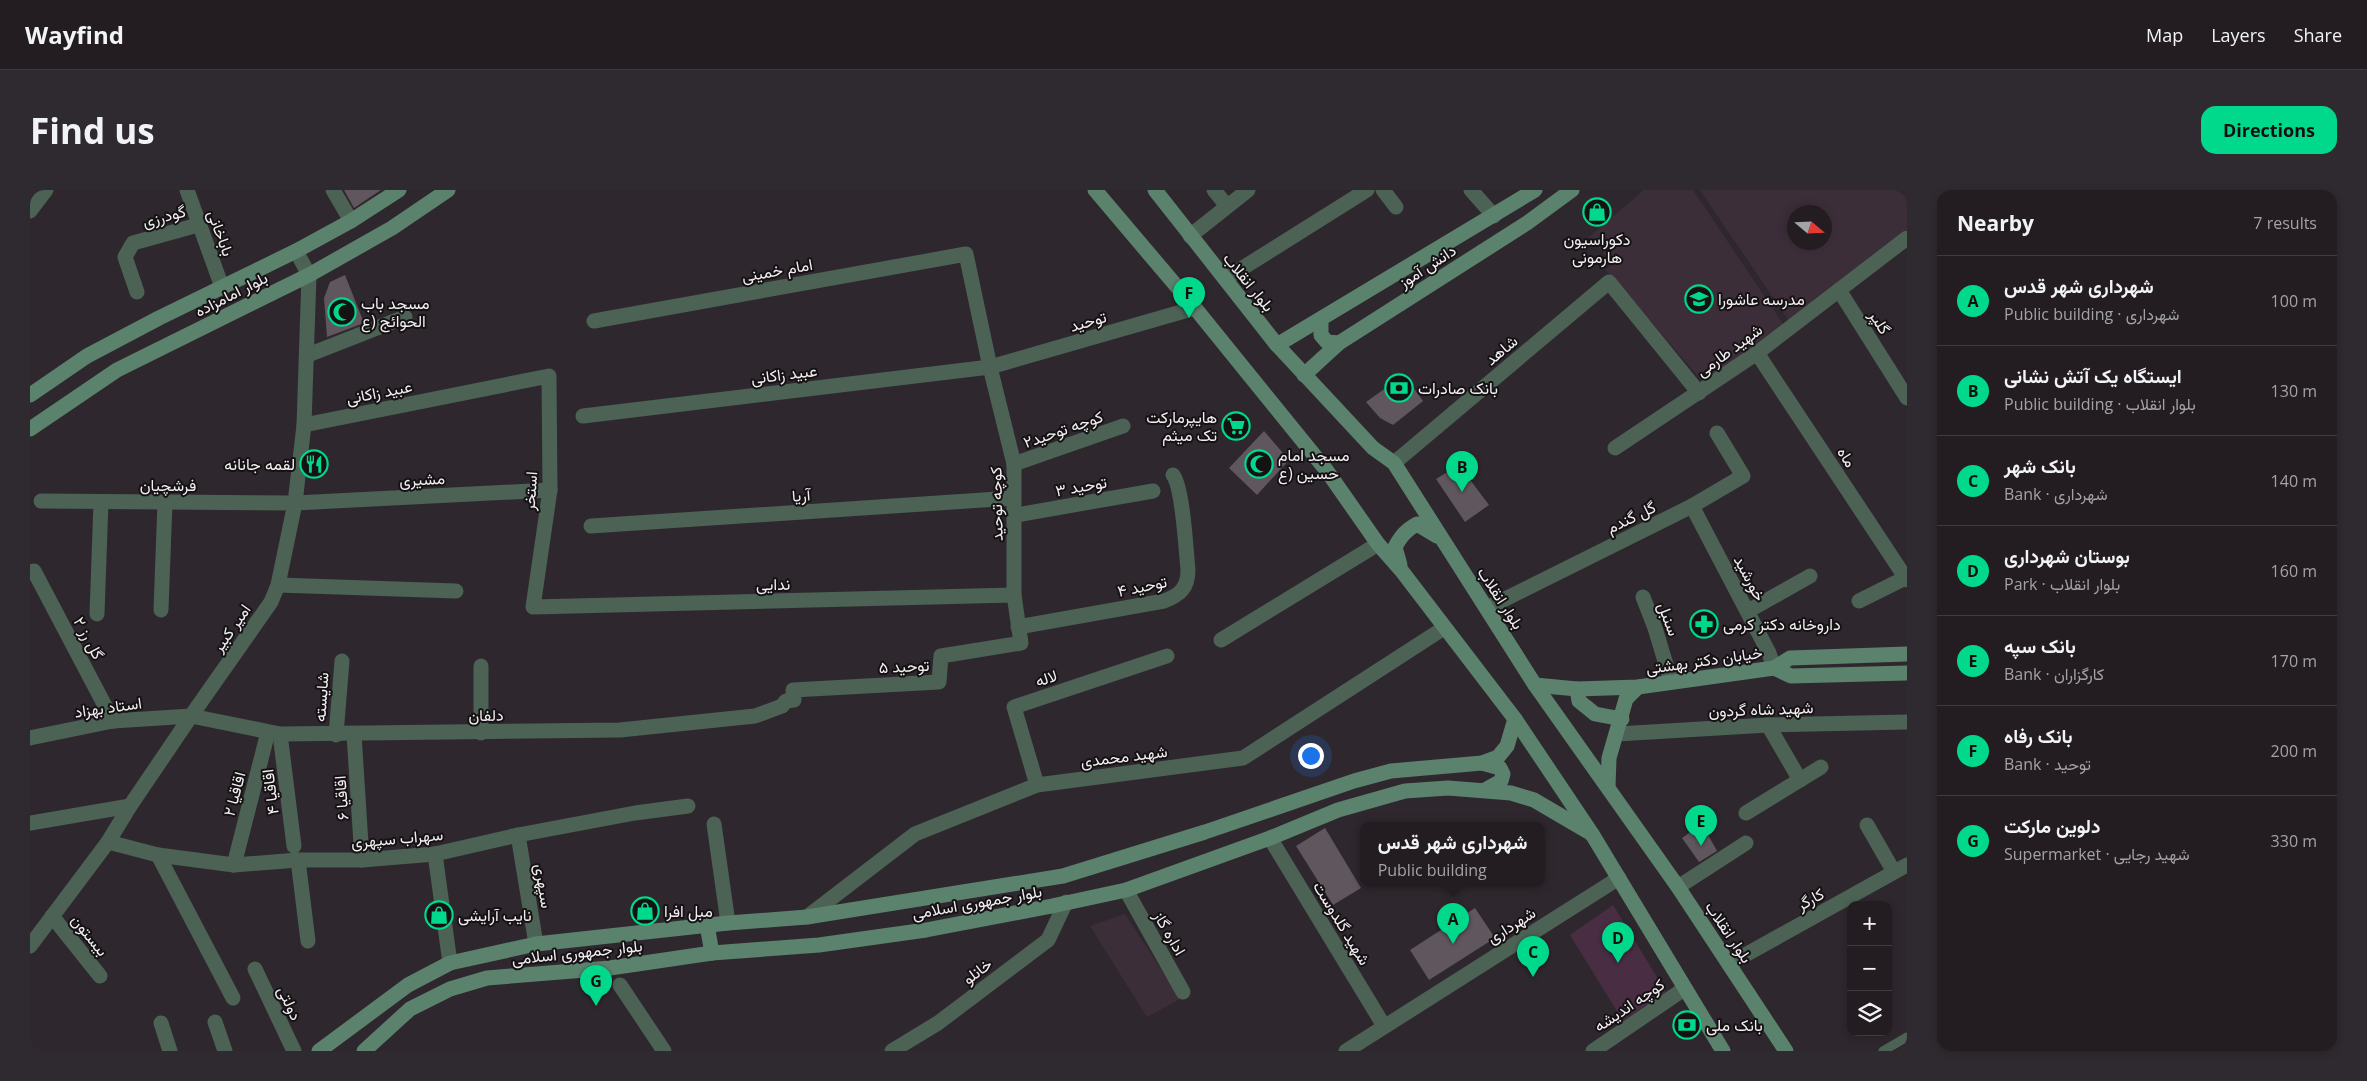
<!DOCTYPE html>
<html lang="en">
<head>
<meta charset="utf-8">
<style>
	body { margin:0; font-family:"Open Sans",Vazirmatn,sans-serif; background:#2f2a2f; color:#f1f3f6 }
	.controls { position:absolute; right:15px; bottom:15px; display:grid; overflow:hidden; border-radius:10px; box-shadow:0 2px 8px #0003 }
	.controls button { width:45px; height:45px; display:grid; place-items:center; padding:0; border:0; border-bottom:1px solid #403b40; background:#231d22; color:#f1f3f6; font:25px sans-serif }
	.compass { position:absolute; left:1757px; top:15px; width:45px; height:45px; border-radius:50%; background:#231d22; box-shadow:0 2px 8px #0003; rotate:109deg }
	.you { position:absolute; left:1280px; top:565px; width:18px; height:18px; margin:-12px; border:4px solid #fff; border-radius:50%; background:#1a73e8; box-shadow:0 0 0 8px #1a73e833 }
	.badge { display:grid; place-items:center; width:32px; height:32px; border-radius:50%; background:#00d98c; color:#111; font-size:16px; font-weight:700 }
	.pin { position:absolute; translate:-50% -41px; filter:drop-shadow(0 1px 2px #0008) }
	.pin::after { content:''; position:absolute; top:26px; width:18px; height:15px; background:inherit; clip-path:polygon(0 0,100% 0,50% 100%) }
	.popup { position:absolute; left:1330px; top:632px; width:185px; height:65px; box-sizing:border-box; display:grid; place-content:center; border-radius:10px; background:#231d22; filter:drop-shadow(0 1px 4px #0005); font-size:16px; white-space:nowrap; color:#a3a2a5 }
	.popup b { font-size:19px; color:#f1f3f6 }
	.popup::after { content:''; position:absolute; left:50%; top:100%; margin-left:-10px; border:10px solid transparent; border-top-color:#231d22 }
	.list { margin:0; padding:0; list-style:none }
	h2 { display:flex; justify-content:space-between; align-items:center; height:65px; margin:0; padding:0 20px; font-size:21px }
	h2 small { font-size:16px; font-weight:400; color:#a3a2a5 }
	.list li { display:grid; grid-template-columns:32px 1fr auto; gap:15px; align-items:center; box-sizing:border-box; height:90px; padding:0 20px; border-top:1px solid #403b40 }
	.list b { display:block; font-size:19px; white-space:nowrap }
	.list p { margin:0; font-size:16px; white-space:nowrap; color:#a3a2a5 }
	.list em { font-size:16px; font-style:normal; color:#a3a2a5 }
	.icon { flex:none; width:28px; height:28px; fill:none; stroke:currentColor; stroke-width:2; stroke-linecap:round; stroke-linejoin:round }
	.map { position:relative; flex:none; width:1877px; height:861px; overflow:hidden; border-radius:15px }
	header { display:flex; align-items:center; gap:30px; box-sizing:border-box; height:70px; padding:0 25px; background:#231d22; border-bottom:1px solid #403b40 }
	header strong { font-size:24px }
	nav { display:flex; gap:28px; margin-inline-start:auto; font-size:18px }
	.intro { display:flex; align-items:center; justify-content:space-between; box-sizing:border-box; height:120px; padding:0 30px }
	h1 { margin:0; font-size:35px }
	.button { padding:12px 22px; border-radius:15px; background:#00d98c; color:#111; font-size:18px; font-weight:700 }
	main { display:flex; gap:30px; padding:0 30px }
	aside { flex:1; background:#231d22; border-radius:15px; box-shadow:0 2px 8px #0003 }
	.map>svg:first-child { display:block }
	.built { fill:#3c2e39; fill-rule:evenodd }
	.green { fill:#492d43 }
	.building { fill:#60565d }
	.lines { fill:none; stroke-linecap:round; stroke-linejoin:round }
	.lane { stroke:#4b6254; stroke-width:9 }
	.street { stroke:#4b6254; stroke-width:15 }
	.secondary { stroke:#5b826c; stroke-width:15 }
	.labels { text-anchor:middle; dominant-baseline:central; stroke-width:4; stroke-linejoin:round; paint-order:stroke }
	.street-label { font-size:16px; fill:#f3eef2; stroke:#151214 }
	.poi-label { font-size:16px; fill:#f3eef2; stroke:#151214; text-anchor:start }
</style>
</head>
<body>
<header>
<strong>Wayfind</strong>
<nav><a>Map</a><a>Layers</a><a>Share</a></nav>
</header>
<div class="intro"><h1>Find us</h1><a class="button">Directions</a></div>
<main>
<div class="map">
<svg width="1877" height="861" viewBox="0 0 1877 861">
	<rect width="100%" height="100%" fill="#2f272e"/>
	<!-- built -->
	<g class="built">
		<polygon points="1614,0 1663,0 1755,137 1675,194 1576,80 1583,73 1559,47"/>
		<path d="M1670 0H1877V39L1759 131ZM1764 22H1794V52H1764Z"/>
		<polygon points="1095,724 1150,809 1117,827 1060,736"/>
	</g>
	<!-- green -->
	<polygon class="green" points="1583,715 1636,802 1593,831 1540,745"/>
	<!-- building -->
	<g class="building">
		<polygon points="314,0 351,0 324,18"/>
		<polygon points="315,85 334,133 297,147 294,108 300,92"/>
		<polygon points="1374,185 1393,211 1363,235 1350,228 1336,212"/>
		<polygon points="1234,241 1259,270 1227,305 1199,278"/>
		<polygon points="1429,275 1459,315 1435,332 1406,289"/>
		<polygon points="1672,634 1687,661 1669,672 1652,648"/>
		<polygon points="1295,638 1331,698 1303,715 1266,656"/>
		<polygon points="1445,718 1465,748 1399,790 1380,760"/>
	</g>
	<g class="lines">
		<!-- lane -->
		<polyline class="lane" points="1853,861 1877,847"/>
		<!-- street -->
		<g class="street">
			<polyline points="157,0 192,97"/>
			<polyline points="303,0 321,31"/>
			<polyline points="1184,0 1197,16"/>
			<polyline points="1353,0 1366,17"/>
			<polyline points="1441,0 1464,26"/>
			<polyline points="0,21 16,0"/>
			<polyline points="1160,46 1218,0"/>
			<polyline points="1195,89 1337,0"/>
			<polyline points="1809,100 1877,208"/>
			<polyline points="107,102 95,67 103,53 168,35"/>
			<polyline points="1727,163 1877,390"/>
			<polyline points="278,165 375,127"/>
			<polyline points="553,226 960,177 1165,118"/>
			<polyline points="274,235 519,186 520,300 503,417 984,405"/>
			<polyline points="1585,258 1727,163 1877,48"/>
			<polyline points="1364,273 1579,92 1669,203"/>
			<polyline points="984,274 1093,236"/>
			<polyline points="11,311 265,313 520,300"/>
			<polyline points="1662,316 1739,463 1744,478"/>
			<polyline points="986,325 1123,301"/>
			<polyline points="561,336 983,308"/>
			<polyline points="4,381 83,531"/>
			<polyline points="248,395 426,401"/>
			<polyline points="1613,407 1625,438 1641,491"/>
			<polyline points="1829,411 1877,387"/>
			<polyline points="1457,418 1662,316 1713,286 1687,243"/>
			<polyline points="131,420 135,312"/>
			<polyline points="1718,421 1780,386"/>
			<polyline points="67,424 71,312"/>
			<path d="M988 437 1134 411C1150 405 1158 398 1158 380 1156 361 1153 298 1143 285"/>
			<polyline points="1191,450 1348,354"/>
			<polyline points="451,476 451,543"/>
			<polyline points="1738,535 1770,590"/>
			<polyline points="250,544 264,656"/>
			<polyline points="324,544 332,670"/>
			<polyline points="1587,544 1738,535 1877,532"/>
			<polyline points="306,545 312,471"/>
			<polyline points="0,548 83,531 161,526 250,544 590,540 725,526 752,516 756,511 764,510 763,500 909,492 911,466 991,453 984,405 984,274 960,177 936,64 564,131"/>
			<polyline points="1007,595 984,517 1137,466"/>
			<polyline points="1716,623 1791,577"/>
			<polyline points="0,633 100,616"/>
			<polyline points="684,634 698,733"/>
			<polyline points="1837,635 1864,682"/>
			<polyline points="488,645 506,754"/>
			<polyline points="1240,648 1354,836"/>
			<polyline points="78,652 128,665 204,675 268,670 332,670 405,664 488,645 605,623 658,616"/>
			<polyline points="405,664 420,773"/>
			<polyline points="128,665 203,808"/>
			<polyline points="268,670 278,751"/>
			<polyline points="204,675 238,542"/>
			<polyline points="1648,697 1716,653"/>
			<polyline points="1096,700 1153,802"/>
			<polyline points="22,726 70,786"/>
			<polyline points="777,727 885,644 1007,595 1213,568 1414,438"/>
			<polyline points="0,756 78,652 100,616 161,526 241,412 248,395 265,313 274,235 279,85 266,61"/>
			<polyline points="1699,774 1877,675"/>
			<polyline points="225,779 264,861"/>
			<polyline points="590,795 634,861"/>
			<polyline points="185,832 195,861"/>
			<polyline points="131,833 140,861"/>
			<polyline points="862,861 908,833 1018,750 1036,712"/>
			<polyline points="1316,861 1589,688"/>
			<polyline points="1563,861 1654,799"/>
		</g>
		<!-- secondary -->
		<g class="secondary">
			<polyline points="1065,0 1165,118 1297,281 1348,354 1371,380 1485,529 1562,644 1693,861"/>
			<polyline points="1125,0 1247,155 1343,258 1364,273 1505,495 1648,697 1756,861"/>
			<polyline points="1291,130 1291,145 1297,152 1309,153"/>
			<polyline points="1247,155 1505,0"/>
			<polyline points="1274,185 1309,153 1497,33 1542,0"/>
			<polyline points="0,205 57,166 129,128 266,61 321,31 369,0"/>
			<polyline points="0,239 87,180 279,85 362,38 418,0"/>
			<path d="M1370 375 1365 357C1371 346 1376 340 1387 334L1407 346"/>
			<polyline points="1744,478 1761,486 1877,483"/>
			<polyline points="1505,495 1547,499 1608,497 1744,478 1760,468 1877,464"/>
			<polyline points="1547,499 1549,511 1565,524 1592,529"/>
			<polyline points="1452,573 1470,578 1473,584 1471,591 1455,600"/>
			<polyline points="1578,597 1579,568 1596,509 1608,497"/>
			<polyline points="677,735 682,763"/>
			<polyline points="289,861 378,795 420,773 506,754 698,733 777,727 1033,686 1175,642 1324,591 1361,581 1452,573 1468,567 1477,556 1485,529"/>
			<polyline points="334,861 380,819 420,799 457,788 580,778 682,763 789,755 896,740 1022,716 1096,700 1240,648 1308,620 1375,601 1418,598 1481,603 1504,610 1562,644"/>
		</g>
	</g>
	<!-- icons -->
	<defs>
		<g id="shop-ring" transform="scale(1.4375)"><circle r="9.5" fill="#151214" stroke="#00d98c" stroke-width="1.5"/><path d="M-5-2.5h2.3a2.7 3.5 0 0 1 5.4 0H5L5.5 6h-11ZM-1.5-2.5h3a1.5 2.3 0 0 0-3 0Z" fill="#00d98c"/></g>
		<g id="school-ring" transform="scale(1.4375)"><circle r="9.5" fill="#151214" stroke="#00d98c" stroke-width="1.5"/><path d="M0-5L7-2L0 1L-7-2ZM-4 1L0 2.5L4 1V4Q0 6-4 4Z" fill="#00d98c"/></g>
		<g id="mosque-ring" transform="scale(1.4375)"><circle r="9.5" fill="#151214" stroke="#00d98c" stroke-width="1.5"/><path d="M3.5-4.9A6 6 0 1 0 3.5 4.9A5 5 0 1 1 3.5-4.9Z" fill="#00d98c"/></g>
		<g id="bank-ring" transform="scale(1.4375)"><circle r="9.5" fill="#151214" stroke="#00d98c" stroke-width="1.5"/><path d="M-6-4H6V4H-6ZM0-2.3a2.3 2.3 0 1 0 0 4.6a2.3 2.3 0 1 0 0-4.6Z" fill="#00d98c"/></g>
		<g id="supermarket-ring" transform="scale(1.4375)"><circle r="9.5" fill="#151214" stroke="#00d98c" stroke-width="1.5"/><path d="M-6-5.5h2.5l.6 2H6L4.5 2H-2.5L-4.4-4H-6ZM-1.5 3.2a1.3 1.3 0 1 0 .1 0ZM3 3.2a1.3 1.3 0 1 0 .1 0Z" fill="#00d98c"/></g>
		<g id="restaurant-ring" transform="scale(1.4375)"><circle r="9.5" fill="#151214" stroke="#00d98c" stroke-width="1.5"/><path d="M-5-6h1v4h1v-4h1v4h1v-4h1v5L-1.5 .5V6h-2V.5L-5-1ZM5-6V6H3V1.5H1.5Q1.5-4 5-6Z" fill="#00d98c"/></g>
		<g id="pharmacy-ring" transform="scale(1.4375)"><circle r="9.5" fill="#151214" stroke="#00d98c" stroke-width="1.5"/><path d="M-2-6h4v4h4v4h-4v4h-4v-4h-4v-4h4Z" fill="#00d98c"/></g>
	</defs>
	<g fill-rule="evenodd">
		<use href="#shop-ring" x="1567" y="22"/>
		<use href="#school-ring" x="1669" y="109"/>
		<use href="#mosque-ring" x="312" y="122"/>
		<use href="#bank-ring" x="1369" y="198"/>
		<use href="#supermarket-ring" x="1206" y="236"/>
		<use href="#restaurant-ring" x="284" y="274"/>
		<use href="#mosque-ring" x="1229" y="274"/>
		<use href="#pharmacy-ring" x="1674" y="434"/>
		<use href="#shop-ring" x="615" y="721"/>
		<use href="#shop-ring" x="409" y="725"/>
		<use href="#bank-ring" x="1657" y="835"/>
	</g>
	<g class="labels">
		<!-- street labels -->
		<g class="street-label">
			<text transform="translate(134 26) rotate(-15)">گودرزی</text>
			<text transform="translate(191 43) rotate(70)">باباخانی</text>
			<text transform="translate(1397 76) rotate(-33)">دانش آموز</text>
			<text transform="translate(747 80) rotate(-10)">امام خمینی</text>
			<text transform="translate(1219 92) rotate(51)">بلوار انقلاب</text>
			<text transform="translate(201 104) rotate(-27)">بلوار امامزاده</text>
			<text transform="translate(1058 131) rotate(-16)">توحید</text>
			<text transform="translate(1850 132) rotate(58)">گلپر</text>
			<text transform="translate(1471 160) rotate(-40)">شاهد</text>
			<text transform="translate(1699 160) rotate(-36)">شهید طارمی</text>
			<text transform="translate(754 184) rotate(-7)">عبید زاکانی</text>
			<text transform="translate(349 202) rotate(-11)">عبید زاکانی</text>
			<text transform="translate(1033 239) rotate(-19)">کوچه توحید۲</text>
			<text transform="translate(1817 267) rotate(57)">ماه</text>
			<text transform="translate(392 289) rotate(-3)">مشیری</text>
			<text x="138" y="295">فرشچیان</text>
			<text transform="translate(1051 296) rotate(-10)">توحید ۳</text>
			<text transform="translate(500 301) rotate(-86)">استخر</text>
			<text transform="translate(771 305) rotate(-4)">آریا</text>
			<text transform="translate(966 314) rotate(-91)">کوچه توحید</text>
			<text transform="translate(1601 327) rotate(-26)">گل گندم</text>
			<text transform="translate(1720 388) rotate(62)">خورشید</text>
			<text transform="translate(743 394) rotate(-1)">ندایی</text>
			<text transform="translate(1112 396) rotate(-12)">توحید ۴</text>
			<text transform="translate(1471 408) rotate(57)">بلوار انقلاب</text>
			<text transform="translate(1639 429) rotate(70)">سنبل</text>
			<text transform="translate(201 438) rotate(-55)">امیر کبیر</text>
			<text transform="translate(59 448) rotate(62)">گل رز ۲</text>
			<text transform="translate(1674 470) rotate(-8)">خیابان دکتر بهشتی</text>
			<text transform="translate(874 476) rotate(-3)">توحید ۵</text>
			<text transform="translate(1016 488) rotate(-18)">لاله</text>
			<text transform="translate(291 507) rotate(-86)">شایسته</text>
			<text transform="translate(78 517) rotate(-8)">استاد بهزاد</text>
			<text transform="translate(1731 519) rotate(-2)">شهید شاه گردون</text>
			<text transform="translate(456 525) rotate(-1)">دلفان</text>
			<text transform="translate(1094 566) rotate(-7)">شهید محمدی</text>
			<text transform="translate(240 602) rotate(-97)">اقاقیا ۴</text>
			<text transform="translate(204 604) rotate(-75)">اقاقیا ۲</text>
			<text transform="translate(311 608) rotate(-94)">اقاقیا ۶</text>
			<text transform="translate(367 648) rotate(-5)">سهراب سپهری</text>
			<text transform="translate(514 696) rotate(81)">سپهری</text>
			<text transform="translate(1780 709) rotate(-29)">کارگر</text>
			<text transform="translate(947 712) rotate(-10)">بلوار جمهوری اسلامی</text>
			<text transform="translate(1312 733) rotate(59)">شهید گلدوست</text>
			<text transform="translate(1481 735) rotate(-32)">شهرداری</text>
			<text transform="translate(1699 742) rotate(56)">بلوار انقلاب</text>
			<text transform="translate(1140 743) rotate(60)">اداره گاز</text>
			<text transform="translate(60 745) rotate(51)">بیستون</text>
			<text transform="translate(547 762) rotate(-6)">بلوار جمهوری اسلامی</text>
			<text transform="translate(947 781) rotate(-37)">خانلو</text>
			<text transform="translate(260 813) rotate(65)">دولتی</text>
			<text transform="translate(1599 815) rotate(-34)">کوچه اندیشه</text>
		</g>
		<!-- poi labels -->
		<g class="poi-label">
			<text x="1567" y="49" text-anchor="middle">دکوراسیون<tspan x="1567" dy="18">هارمونی</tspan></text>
			<text x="1688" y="109">مدرسه عاشورا</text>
			<text x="331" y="113">مسجد باب<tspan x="331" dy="18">الحوائج (ع</tspan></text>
			<text x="1388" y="198">بانک صادرات</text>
			<text x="1187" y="227" text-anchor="end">هایپرمارکت<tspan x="1187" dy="18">تک میثم</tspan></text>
			<text x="1248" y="265">مسجد امام<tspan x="1248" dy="18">حسین (ع</tspan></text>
			<text x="265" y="274" text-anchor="end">لقمه جانانه</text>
			<text x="1693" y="434">داروخانه دکتر کرمی</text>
			<text x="634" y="721">مبل افرا</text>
			<text x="428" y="725">نایب آرایشی</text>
			<text x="1676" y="835">بانک ملی</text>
		</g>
	</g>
</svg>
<div class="controls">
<button>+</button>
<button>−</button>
<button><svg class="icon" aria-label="layers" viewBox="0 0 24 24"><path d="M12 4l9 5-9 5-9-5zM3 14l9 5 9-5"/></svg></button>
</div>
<svg class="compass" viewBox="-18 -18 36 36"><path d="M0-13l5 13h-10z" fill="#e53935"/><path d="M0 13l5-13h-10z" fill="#a3a2a5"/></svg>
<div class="you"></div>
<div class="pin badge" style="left:1423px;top:754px">A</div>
<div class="popup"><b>شهرداری شهر قدس</b>Public building</div>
<div class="pin badge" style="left:1432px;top:302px">B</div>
<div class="pin badge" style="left:1503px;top:787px">C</div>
<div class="pin badge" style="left:1588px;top:773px">D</div>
<div class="pin badge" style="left:1671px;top:656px">E</div>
<div class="pin badge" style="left:1159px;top:128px">F</div>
<div class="pin badge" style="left:566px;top:816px">G</div>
</div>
<aside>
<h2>Nearby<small>7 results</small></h2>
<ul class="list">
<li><span class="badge">A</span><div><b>شهرداری شهر قدس</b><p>Public building · شهرداری</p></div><em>100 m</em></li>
<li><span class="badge">B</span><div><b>ایستگاه یک آتش نشانی</b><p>Public building · بلوار انقلاب</p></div><em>130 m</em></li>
<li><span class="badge">C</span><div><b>بانک شهر</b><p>Bank · شهرداری</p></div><em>140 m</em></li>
<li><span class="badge">D</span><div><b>بوستان شهرداری</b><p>Park · بلوار انقلاب</p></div><em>160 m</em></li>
<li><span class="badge">E</span><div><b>بانک سپه</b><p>Bank · کارگزاران</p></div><em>170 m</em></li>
<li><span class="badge">F</span><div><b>بانک رفاه</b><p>Bank · توحید</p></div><em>200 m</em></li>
<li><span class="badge">G</span><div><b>دلوین مارکت</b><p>Supermarket · شهید رجایی</p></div><em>330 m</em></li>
</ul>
</aside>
</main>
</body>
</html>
